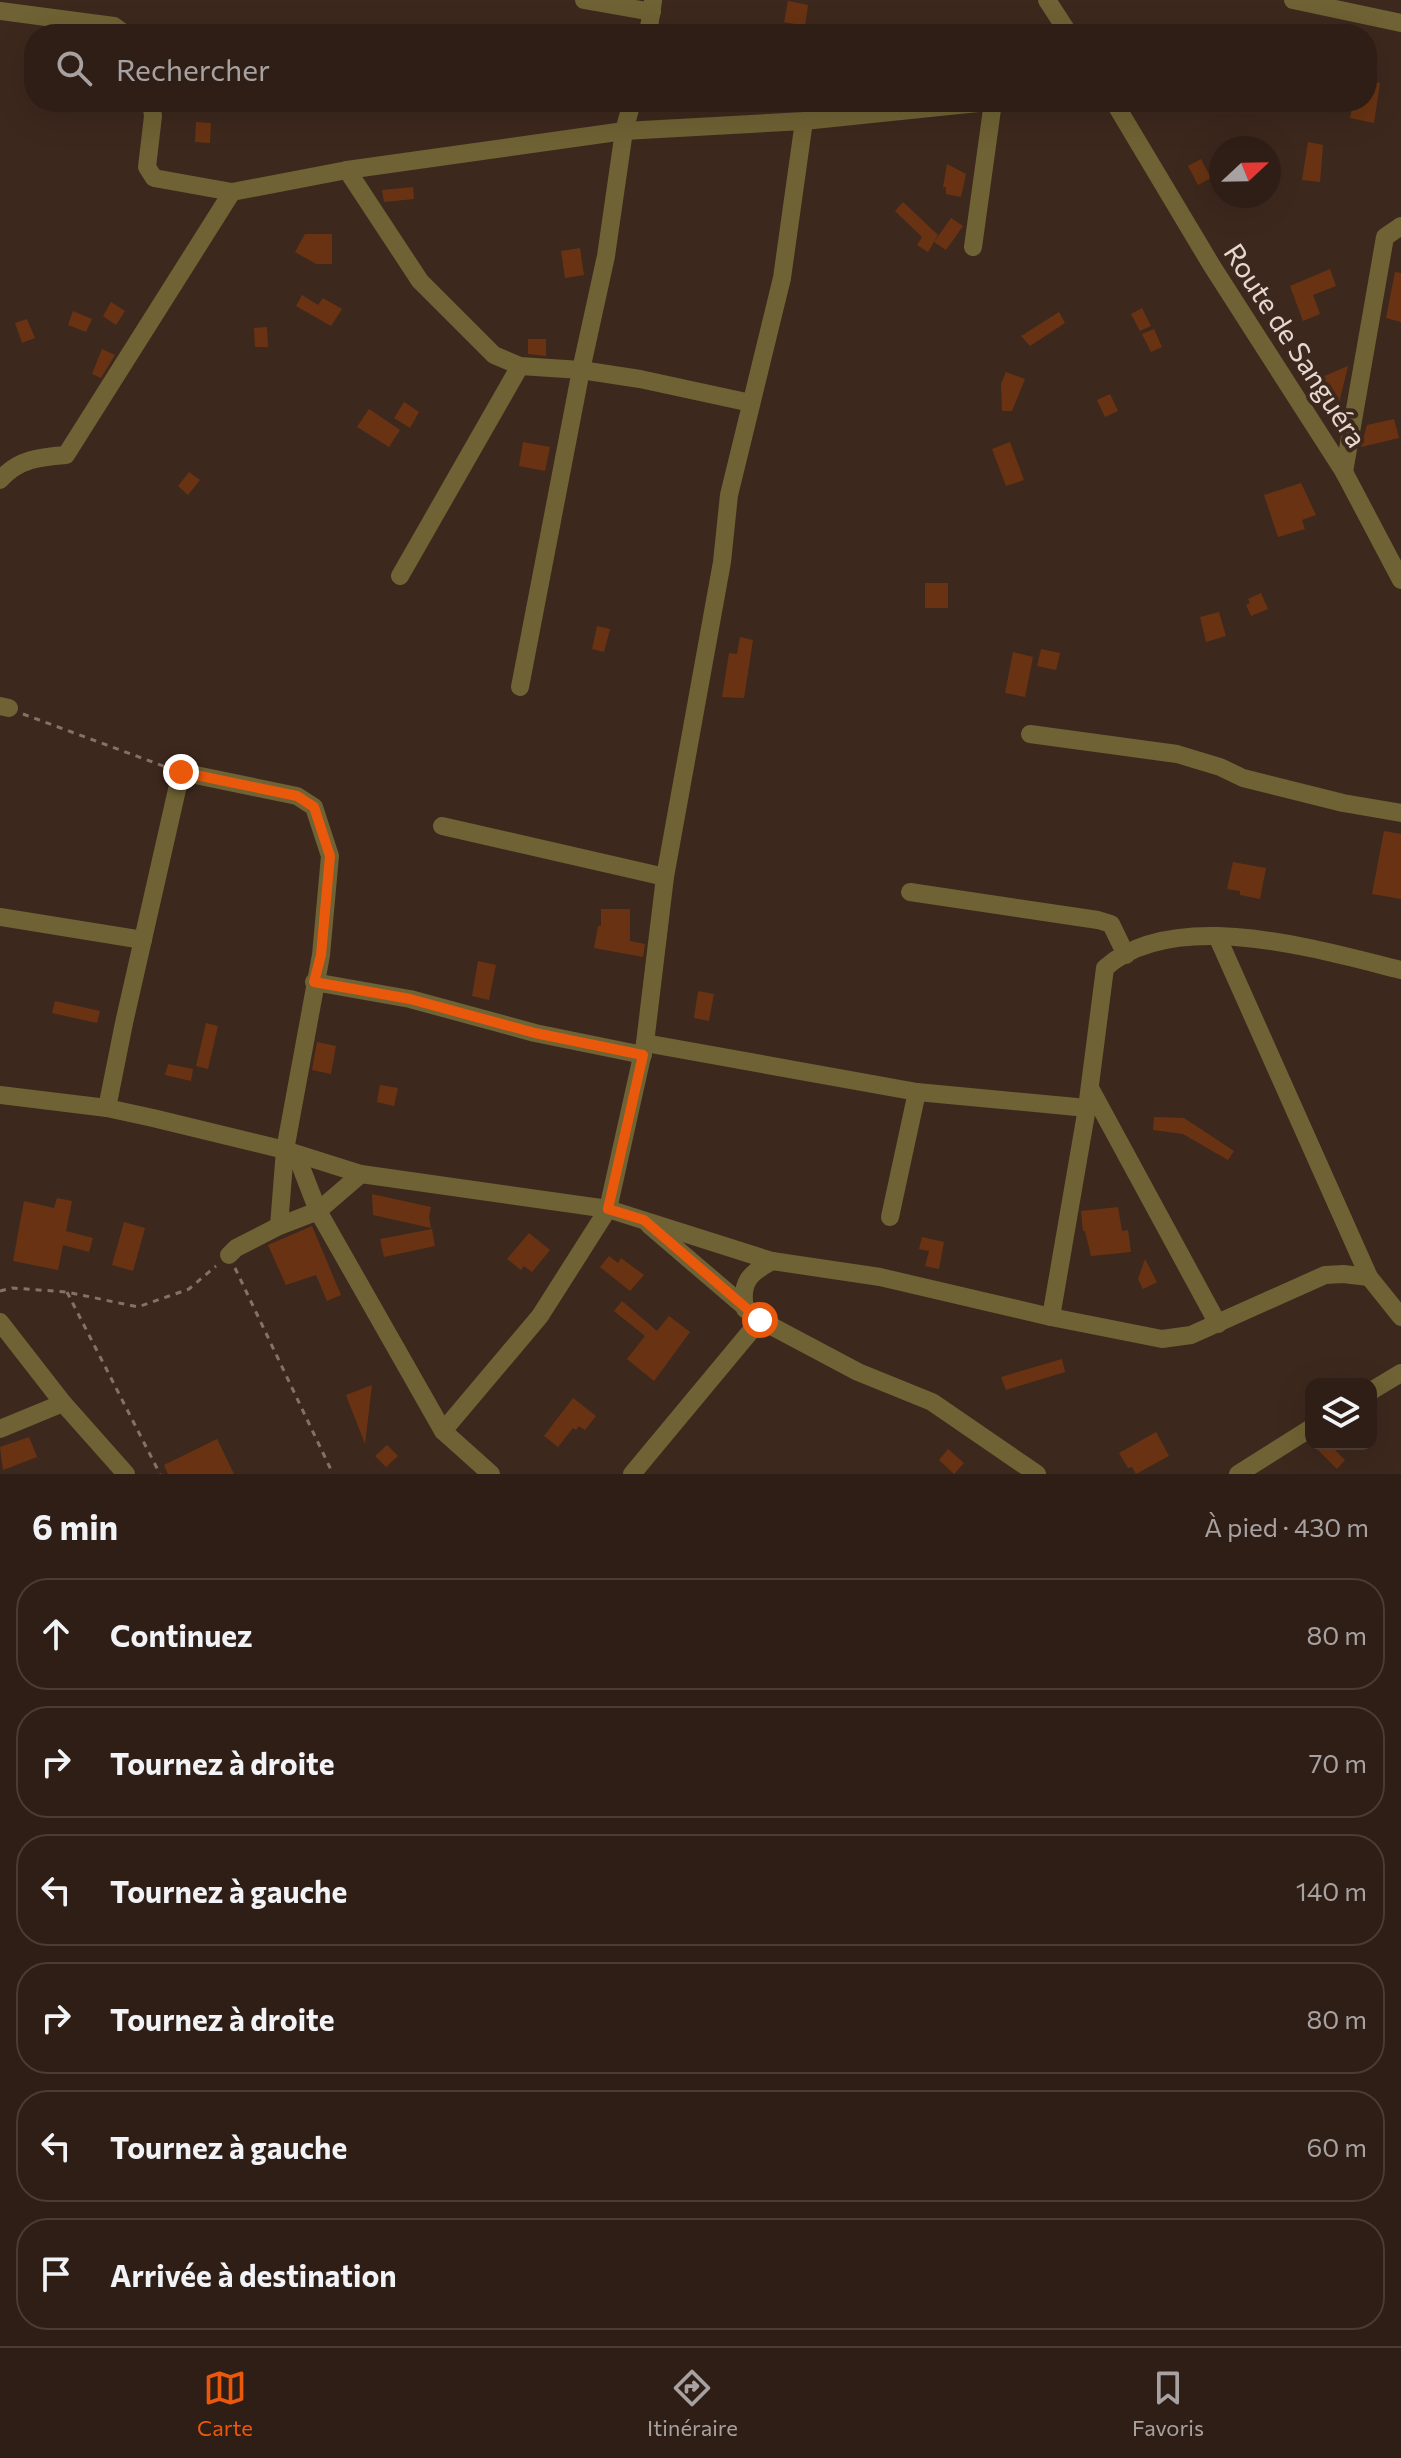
<!DOCTYPE html>
<html lang="fr">
<head>
<meta charset="utf-8">
<style>
	body { margin:0; font-family:Commissioner,sans-serif; background:#36271f; color:#f1f3f6 }
	.controls { position:absolute; right:24px; bottom:24px; display:grid; overflow:hidden; border-radius:16px; box-shadow:0 8px 32px #0002 }
	.controls button { width:72px; height:72px; display:grid; place-items:center; padding:0; border:0; border-bottom:2px solid #493c35; background:#2e1e16; color:#f1f3f6; font:40px sans-serif }
	.compass { position:absolute; left:1209px; top:136px; width:72px; height:72px; border-radius:50%; background:#2e1e16; box-shadow:0 8px 32px #0002; rotate:68deg }
	.stop { position:absolute; width:24px; height:24px; margin:-18px; border:6px solid #ea580c; border-radius:50%; background:#fff }
	.stop.end { background:#ea580c; border-color:#fff; box-shadow:0 2px 8px #0008 }
	.list { margin:0; padding:0; list-style:none }
	h2 { display:flex; justify-content:space-between; align-items:center; height:104px; margin:0; padding:0 32px; font-size:34px }
	h2 small { font-size:26px; font-weight:400; color:#a7a2a1 }
	.list li { display:grid; grid-template-columns:52px 1fr auto; gap:24px; align-items:center; box-sizing:border-box; height:112px; margin:0 16px 16px; padding:0 16px; border:2px solid #493c35; border-radius:32px }
	.list b { display:block; font-size:30px; white-space:nowrap }
	.list em { font-size:26px; font-style:normal; color:#a7a2a1 }
	.icon { flex:none; width:44px; height:44px; fill:none; stroke:currentColor; stroke-width:2; stroke-linecap:round; stroke-linejoin:round }
	.map { position:relative; flex:none; width:1401px; height:1474px; overflow:hidden }
	.search { position:absolute; background:#2e1e16; box-shadow:0 8px 32px #0002; left:24px; right:24px; top:24px; height:88px; display:flex; align-items:center; gap:20px; box-sizing:border-box; padding:0 28px; border-radius:32px; color:#a7a2a1; font-size:30px }
	.sheet { height:872px; background:#2e1e16 }
	nav { display:flex; justify-content:space-around; align-items:center; box-sizing:border-box; height:112px; border-top:2px solid #493c35; background:#2e1e16; font-size:22px; color:#a7a2a1 }
	nav a { display:grid; justify-items:center; gap:4px }
	nav .on { color:#ea580c }
	.map>svg:first-child { display:block }
	.building { fill:#693313 }
	.lines { fill:none; stroke-linecap:round; stroke-linejoin:round }
	.path { stroke:#847269; stroke-width:3; stroke-dasharray:6 6; stroke-linecap:butt }
	.minor { stroke:#6f6234; stroke-width:18 }
	.route { stroke:#ea580c; stroke-width:10 }
	.labels { text-anchor:middle; dominant-baseline:central; stroke-width:8; stroke-linejoin:round; paint-order:stroke }
	.street-label { font-size:28px; fill:#e6d8d1; stroke:#3d281d }
</style>
</head>
<body>
<div class="map">
<svg width="1401" height="1474" viewBox="0 0 1401 1474">
	<rect width="100%" height="100%" fill="#3d281d"/>
	<!-- building -->
	<g class="building">
		<polygon points="788,1 808,5 805,26 784,22"/>
		<polygon points="1367,81 1380,83 1374,123 1350,118 1353,102 1367,102"/>
		<polygon points="196,122 211,123 210,143 195,142"/>
		<polygon points="1308,142 1323,145 1320,182 1302,180"/>
		<polygon points="1201,159 1211,178 1198,185 1188,166"/>
		<polygon points="947,164 966,174 961,197 946,194 946,187 943,187"/>
		<polygon points="413,187 414,199 384,202 382,190"/>
		<polygon points="903,202 938,235 928,252 917,245 922,237 895,211"/>
		<polygon points="951,218 963,226 946,250 934,242"/>
		<polygon points="305,234 332,234 332,264 316,264 295,252"/>
		<polygon points="580,248 584,275 565,278 561,251"/>
		<polygon points="1330,269 1336,286 1313,295 1320,314 1303,321 1290,286"/>
		<polygon points="1395,272 1401,273 1401,322 1386,318"/>
		<polygon points="302,295 318,305 323,298 342,309 331,326 296,306"/>
		<polygon points="111,302 125,311 116,325 103,316"/>
		<polygon points="1142,308 1151,326 1140,331 1131,314"/>
		<polygon points="73,311 92,319 86,332 68,325"/>
		<polygon points="1059,312 1065,323 1030,346 1021,336"/>
		<polygon points="27,319 35,338 22,343 15,323"/>
		<polygon points="267,327 268,347 255,347 254,328"/>
		<polygon points="1154,329 1162,347 1151,352 1142,334"/>
		<polygon points="528,339 546,339 546,356 528,354"/>
		<polygon points="102,349 115,355 101,378 92,374"/>
		<polygon points="1348,366 1334,424 1310,382"/>
		<polygon points="1006,372 1025,379 1012,411 1002,411 1001,384"/>
		<polygon points="1110,394 1118,411 1105,417 1097,400"/>
		<polygon points="404,402 419,412 410,428 394,418"/>
		<polygon points="369,409 400,430 389,447 357,427"/>
		<polygon points="1394,419 1399,438 1361,447 1367,425"/>
		<polygon points="523,442 550,447 545,471 519,466"/>
		<polygon points="1010,442 1024,480 1006,486 992,449"/>
		<polygon points="189,472 200,480 188,495 178,486"/>
		<polygon points="1301,483 1316,515 1302,520 1305,529 1278,537 1264,495"/>
		<rect x="925" y="583" width="23" height="25"/>
		<polygon points="1261,593 1268,609 1251,616 1246,605 1250,603 1248,599"/>
		<polygon points="1219,612 1226,636 1206,642 1200,617"/>
		<polygon points="597,626 610,629 604,652 592,649"/>
		<polygon points="740,637 753,640 744,698 722,697 729,653 737,654"/>
		<polygon points="1041,649 1060,653 1056,670 1037,666"/>
		<polygon points="1013,652 1033,657 1025,697 1005,693"/>
		<polygon points="1384,831 1401,834 1401,899 1372,894"/>
		<polygon points="1233,862 1266,868 1260,899 1240,895 1240,891 1227,889"/>
		<polygon points="601,909 630,909 630,941 645,944 643,957 594,948 598,926 601,926"/>
		<polygon points="478,961 496,965 489,1000 472,996"/>
		<polygon points="698,991 714,994 709,1021 694,1018"/>
		<polygon points="55,1001 100,1011 97,1023 52,1013"/>
		<polygon points="206,1023 218,1026 208,1069 196,1066"/>
		<polygon points="317,1042 336,1046 331,1074 312,1070"/>
		<polygon points="168,1064 193,1069 191,1081 165,1075"/>
		<polygon points="380,1085 398,1088 394,1106 377,1102"/>
		<polygon points="1154,1117 1184,1118 1234,1151 1228,1160 1183,1134 1153,1130"/>
		<polygon points="372,1194 431,1207 429,1216 431,1228 373,1215"/>
		<polygon points="57,1198 72,1201 66,1231 93,1238 89,1252 63,1245 58,1270 13,1261 24,1201 54,1208"/>
		<polygon points="1118,1207 1122,1231 1128,1230 1131,1252 1091,1256 1085,1231 1083,1231 1081,1211"/>
		<polygon points="124,1222 145,1228 133,1271 112,1265"/>
		<polygon points="312,1226 341,1295 327,1301 316,1275 286,1285 268,1245"/>
		<polygon points="432,1229 435,1246 384,1257 380,1239"/>
		<polygon points="529,1233 550,1250 532,1272 524,1266 521,1270 507,1259"/>
		<polygon points="922,1237 944,1242 939,1269 925,1266 929,1251 919,1249"/>
		<polygon points="609,1256 618,1263 621,1258 644,1275 630,1291 600,1267"/>
		<polygon points="1145,1259 1157,1282 1143,1289 1138,1279"/>
		<polygon points="622,1301 657,1331 669,1316 690,1332 654,1381 627,1359 645,1336 614,1311"/>
		<polygon points="1062,1359 1065,1372 1006,1390 1001,1377"/>
		<polygon points="372,1385 365,1444 346,1395"/>
		<polygon points="573,1398 596,1416 585,1430 579,1426 576,1430 573,1428 558,1447 544,1436"/>
		<polygon points="1156,1432 1169,1456 1136,1474 1132,1467 1128,1468 1119,1453"/>
		<polygon points="29,1437 37,1457 3,1470 0,1447"/>
		<polygon points="217,1439 234,1474 168,1474 164,1465"/>
		<polygon points="1312,1444 1329,1444 1345,1460 1337,1469"/>
		<polygon points="387,1445 398,1456 386,1467 375,1456"/>
		<polygon points="948,1449 964,1463 954,1474 939,1460"/>
	</g>
	<g class="lines">
		<!-- path -->
		<g class="path">
			<polyline points="23,714 166,767"/>
			<polyline points="235,1268 333,1474"/>
			<polyline points="0,1291 12,1288 67,1292 138,1307 189,1289 216,1266"/>
			<polyline points="67,1292 160,1474"/>
		</g>
		<!-- minor -->
		<g class="minor">
			<polyline points="584,0 652,12"/>
			<polyline points="1047,0 1069,34"/>
			<polyline points="1293,0 1401,23"/>
			<polyline points="0,11 114,26 125,34"/>
			<polyline points="648,34 653,1"/>
			<polyline points="151,102 153,116 147,167 154,178 232,192 347,170 624,131 804,121 988,102"/>
			<polyline points="1114,102 1212,266 1344,472 1401,580"/>
			<polyline points="347,170 420,281 494,355 520,366 581,370 640,379 751,403"/>
			<polyline points="973,247 993,102"/>
			<polyline points="1344,472 1385,237 1401,226"/>
			<path d="M0 480C18 459 40 457 66 455L232 192"/>
			<polyline points="400,576 520,366"/>
			<polyline points="520,687 581,370 606,256 624,131 632,102"/>
			<polyline points="0,706 9,708"/>
			<polyline points="1030,734 1177,754 1220,767 1243,778 1343,803 1401,813"/>
			<polyline points="442,826 665,877"/>
			<polyline points="910,892 1098,920 1111,924 1126,955"/>
			<polyline points="0,917 143,940"/>
			<polyline points="1217,936 1369,1277 1401,1317"/>
			<polyline points="314,982 410,999 535,1033 643,1055"/>
			<polyline points="645,1043 917,1092 1087,1108"/>
			<polyline points="1090,1088 1218,1324"/>
			<polyline points="0,1095 107,1108 153,1118 285,1150 361,1174 608,1209 772,1261 880,1277 1051,1317 1162,1339 1191,1335 1325,1275 1343,1274 1369,1277"/>
			<polyline points="107,1108 124,1023 181,772 297,796 314,807 330,856 321,955 285,1150 279,1226"/>
			<polyline points="296,1154 318,1211 443,1431 491,1474"/>
			<polyline points="890,1217 917,1092"/>
			<polyline points="649,1225 760,1320 858,1372 932,1402 1037,1474"/>
			<polyline points="229,1255 236,1248 279,1226 318,1211 361,1174"/>
			<path d="M745 1309C740 1282 750 1273 772 1261"/>
			<path d="M1051 1317 1087 1108 1105 968C1175 906 1320 950 1401 970"/>
			<polyline points="0,1322 63,1403 126,1474"/>
			<polyline points="1371,1391 1401,1373"/>
			<polyline points="0,1429 63,1403"/>
			<polyline points="443,1431 540,1316 608,1209 645,1043 665,877 722,562 729,495 782,278 804,121"/>
			<polyline points="632,1474 760,1320"/>
			<polyline points="1238,1474 1311,1428"/>
		</g>
	</g>
	<g class="lines">
		<!-- route -->
		<polyline class="route" points="181,772 297,796 314,807 330,856 321,955 314,982 410,999 535,1033 643,1055 608,1209 644,1220 760,1320"/>
	</g>
	<g class="labels">
		<!-- street labels -->
		<g class="street-label">
			<text transform="translate(1296 345) rotate(57)">Route de Sanguéra</text>
		</g>
	</g>
</svg>
<div class="controls">
<button><svg class="icon" aria-label="layers" viewBox="0 0 24 24"><path d="M12 4l9 5-9 5-9-5zM3 14l9 5 9-5"/></svg></button>
</div>
<svg class="compass" viewBox="-18 -18 36 36"><path d="M0-13l5 13h-10z" fill="#e53935"/><path d="M0 13l5-13h-10z" fill="#a7a2a1"/></svg>
<div class="stop" style="left:760px;top:1320px"></div>
<div class="stop end" style="left:181px;top:772px"></div>
<div class="search"><svg class="icon" aria-label="search" viewBox="0 0 24 24"><circle cx="10" cy="10" r="6"/><path d="M15 15l6 6"/></svg>Rechercher</div>
</div>
<section class="sheet">
<h2>6 min<small>À pied · 430 m</small></h2>
<ul class="list">
<li><svg class="icon" aria-label="ahead" viewBox="0 0 24 24"><path d="M12 20V5M6 11l6-6 6 6"/></svg><div><b>Continuez</b></div><em>80 m</em></li>
<li><svg class="icon" aria-label="right" viewBox="0 0 24 24"><path d="M7 20v-9h11M14 6l5 5-5 5"/></svg><div><b>Tournez à droite</b></div><em>70 m</em></li>
<li><svg class="icon" aria-label="left" viewBox="0 0 24 24"><path d="M17 20v-9H6M10 6l-5 5 5 5"/></svg><div><b>Tournez à gauche</b></div><em>140 m</em></li>
<li><svg class="icon" aria-label="right" viewBox="0 0 24 24"><path d="M7 20v-9h11M14 6l5 5-5 5"/></svg><div><b>Tournez à droite</b></div><em>80 m</em></li>
<li><svg class="icon" aria-label="left" viewBox="0 0 24 24"><path d="M17 20v-9H6M10 6l-5 5 5 5"/></svg><div><b>Tournez à gauche</b></div><em>60 m</em></li>
<li><svg class="icon" aria-label="arrive" viewBox="0 0 24 24"><path d="M6 21V4h12l-3 4 3 4H6"/></svg><div><b>Arrivée à destination</b></div></li>
</ul>
</section>
<nav>
<a class="on"><svg class="icon" aria-label="map" viewBox="0 0 24 24"><path d="M3 6l6-2 6 2 6-2v14l-6 2-6-2-6 2zM9 4v14M15 6v14"/></svg>Carte</a>
<a><svg class="icon" aria-label="directions" viewBox="0 0 24 24"><path d="M12 3l9 9-9 9-9-9zM9 14v-3h6M13 9l2 2-2 2"/></svg>Itinéraire</a>
<a><svg class="icon" aria-label="saved" viewBox="0 0 24 24"><path d="M7 4h10v16l-5-4-5 4z"/></svg>Favoris</a>
</nav>
</body>
</html>
